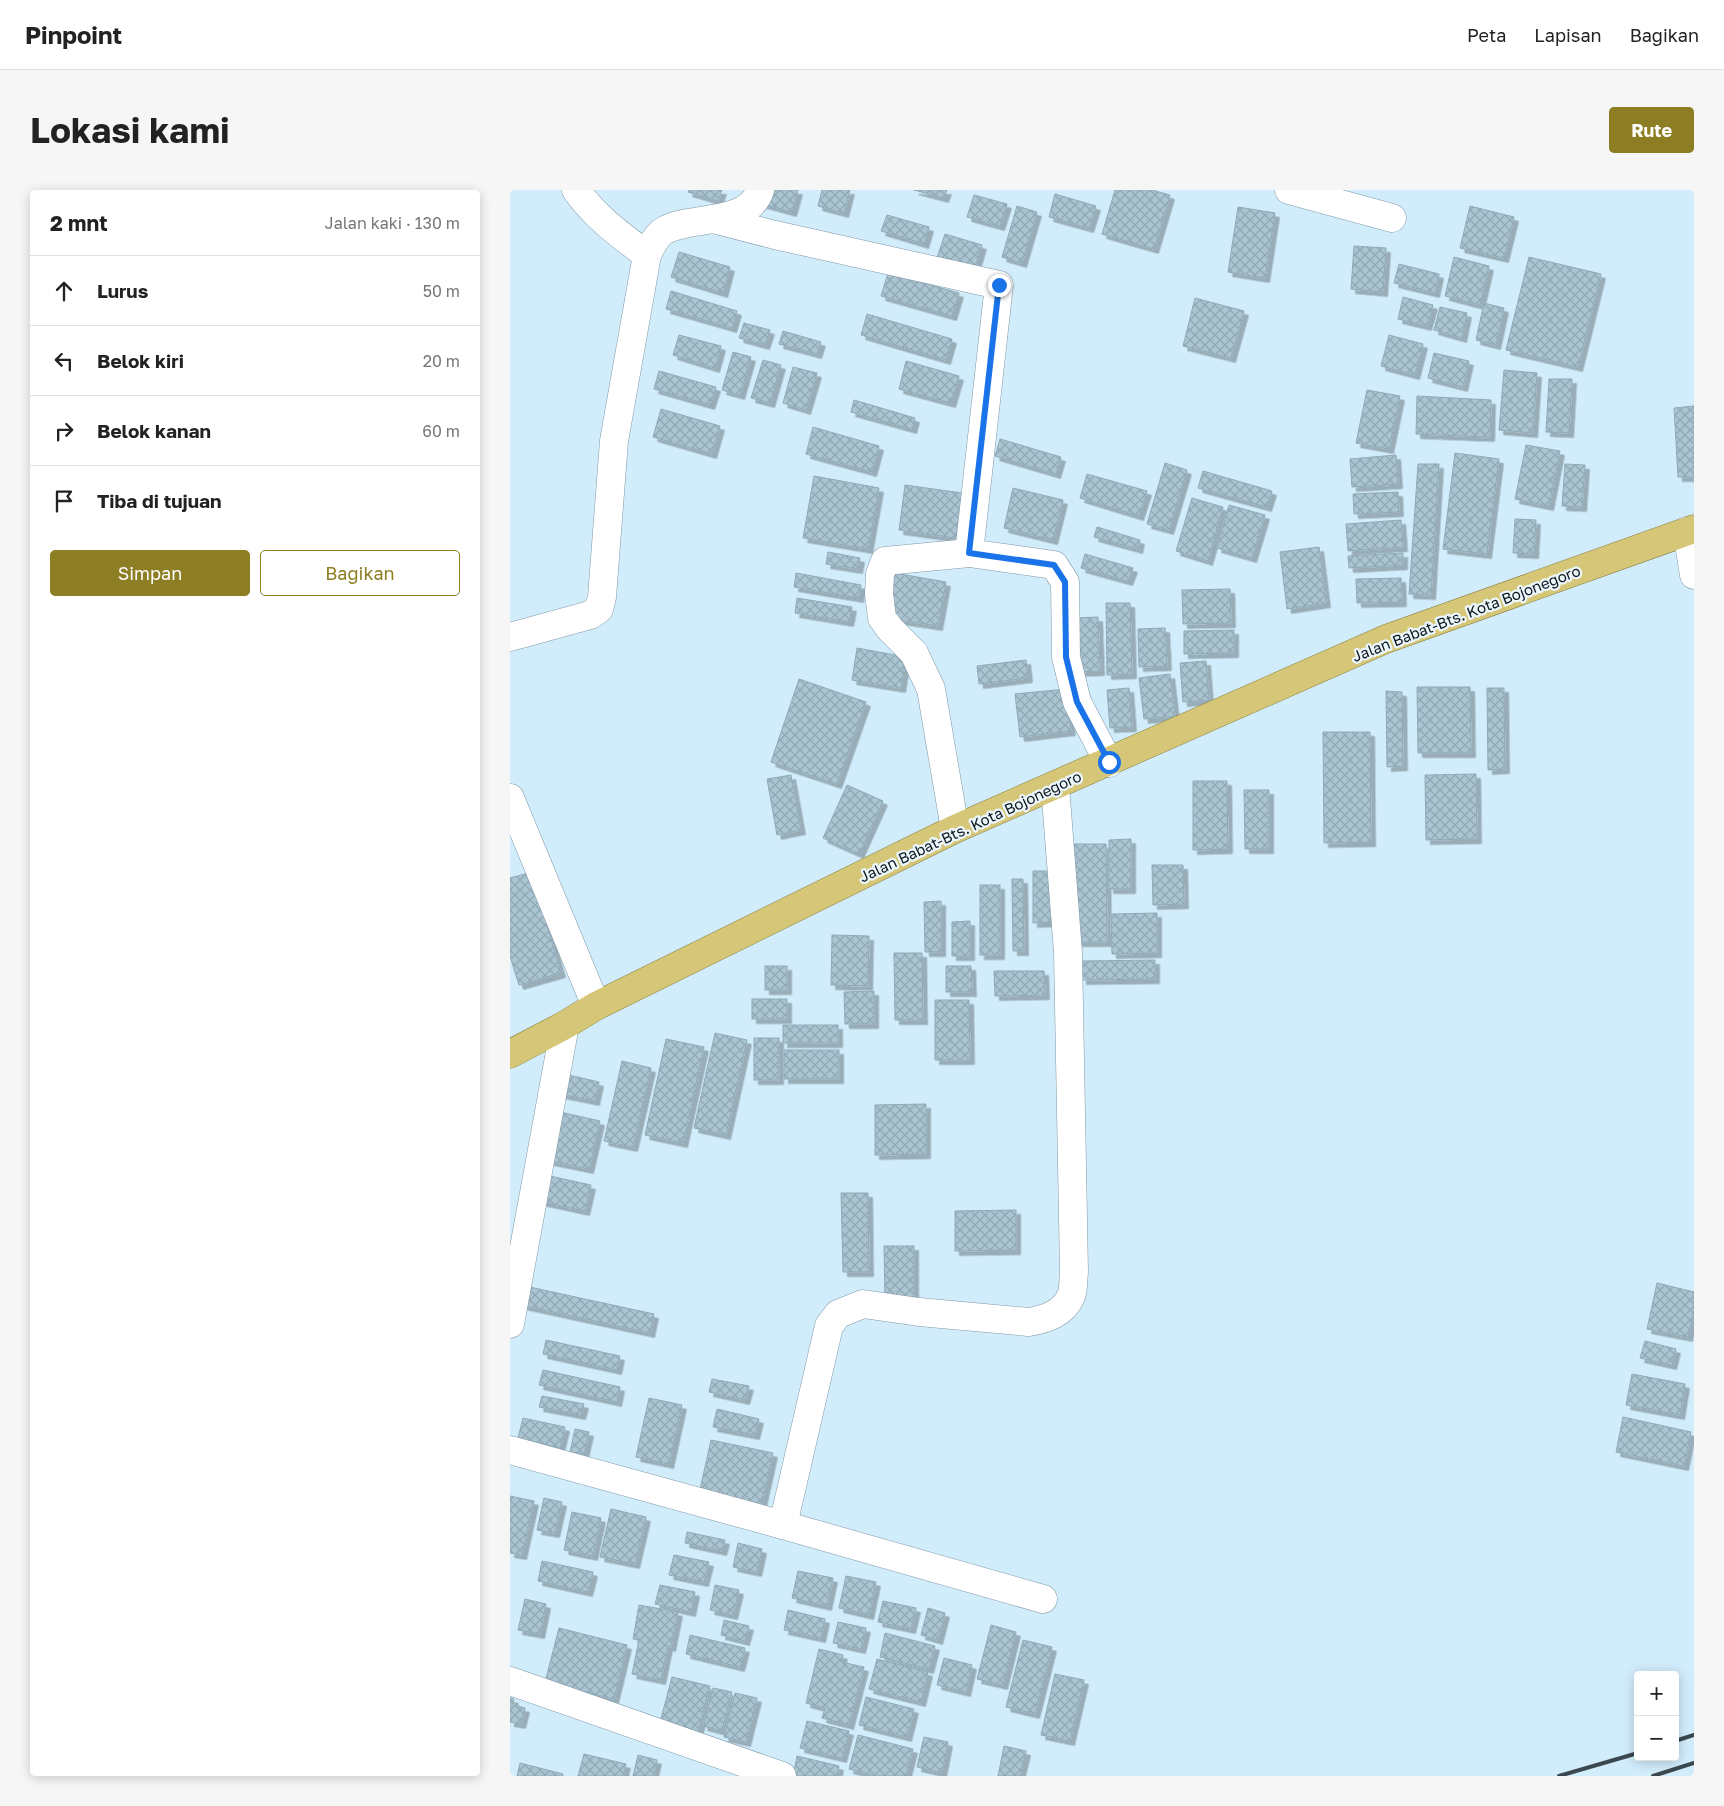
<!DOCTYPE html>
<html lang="id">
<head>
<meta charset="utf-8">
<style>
	body { margin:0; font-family:"Golos Text",sans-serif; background:#f6f6f6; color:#222 }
	.controls { position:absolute; right:15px; bottom:15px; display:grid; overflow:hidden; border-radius:5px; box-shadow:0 2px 12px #0003 }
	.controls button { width:45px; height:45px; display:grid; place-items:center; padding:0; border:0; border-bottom:1px solid #e0e0e0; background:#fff; color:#222; font:25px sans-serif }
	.stop { position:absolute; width:15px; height:15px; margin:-11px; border:4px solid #1a73e8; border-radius:50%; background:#fff }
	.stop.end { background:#1a73e8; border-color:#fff; box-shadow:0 1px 5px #0008 }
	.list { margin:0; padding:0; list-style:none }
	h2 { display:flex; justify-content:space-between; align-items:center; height:65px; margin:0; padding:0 20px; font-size:21px }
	h2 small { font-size:16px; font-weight:400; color:#767676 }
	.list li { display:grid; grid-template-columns:32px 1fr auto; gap:15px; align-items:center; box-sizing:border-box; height:70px; padding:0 20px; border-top:1px solid #e0e0e0 }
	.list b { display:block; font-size:19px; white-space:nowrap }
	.list em { font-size:16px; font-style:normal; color:#767676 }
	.actions { display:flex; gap:10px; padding:15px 20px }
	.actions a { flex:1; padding:11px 0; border:1px solid #8d7d23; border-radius:5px; text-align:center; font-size:18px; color:#8d7d23 }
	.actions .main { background:#8d7d23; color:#fff }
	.icon { flex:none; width:28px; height:28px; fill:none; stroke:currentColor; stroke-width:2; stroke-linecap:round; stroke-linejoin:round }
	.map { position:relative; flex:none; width:1184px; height:1586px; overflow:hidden; border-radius:5px }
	header { display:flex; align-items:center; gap:30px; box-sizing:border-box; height:70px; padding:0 25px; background:#fff; border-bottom:1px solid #e0e0e0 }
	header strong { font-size:24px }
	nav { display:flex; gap:28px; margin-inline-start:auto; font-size:18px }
	.intro { display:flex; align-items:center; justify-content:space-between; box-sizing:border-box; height:120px; padding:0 30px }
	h1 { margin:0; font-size:35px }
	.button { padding:12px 22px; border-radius:5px; background:#8d7d23; color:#fff; font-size:18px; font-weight:700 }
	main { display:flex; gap:30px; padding:0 30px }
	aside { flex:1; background:#fff; border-radius:5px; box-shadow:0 2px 12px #0003 }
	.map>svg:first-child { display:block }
	.building { fill:url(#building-cross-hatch); stroke:#90a9b7; filter:url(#shadow) }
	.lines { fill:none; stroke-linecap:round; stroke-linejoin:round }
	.minor-casing { stroke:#8099a7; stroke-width:29 }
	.tertiary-casing { stroke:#8099a7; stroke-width:29 }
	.trunk-casing { stroke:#898042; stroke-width:29 }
	.minor { stroke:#fff; stroke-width:28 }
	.tertiary { stroke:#fff; stroke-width:28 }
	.trunk { stroke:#d6c778; stroke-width:28 }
	.rail { stroke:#3b4850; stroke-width:4 }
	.route { stroke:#1a73e8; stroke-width:6 }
	.labels { text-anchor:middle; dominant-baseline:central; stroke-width:4.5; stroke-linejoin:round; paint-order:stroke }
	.street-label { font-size:15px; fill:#0d161b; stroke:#ecf7fd }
</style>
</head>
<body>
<header>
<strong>Pinpoint</strong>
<nav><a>Peta</a><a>Lapisan</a><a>Bagikan</a></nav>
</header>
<div class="intro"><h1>Lokasi kami</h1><a class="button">Rute</a></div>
<main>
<aside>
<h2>2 mnt<small>Jalan kaki · 130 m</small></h2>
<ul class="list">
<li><svg class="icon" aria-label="ahead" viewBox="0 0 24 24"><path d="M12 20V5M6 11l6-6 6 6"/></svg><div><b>Lurus</b></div><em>50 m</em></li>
<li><svg class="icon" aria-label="left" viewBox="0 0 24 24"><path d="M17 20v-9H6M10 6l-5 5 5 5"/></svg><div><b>Belok kiri</b></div><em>20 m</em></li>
<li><svg class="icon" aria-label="right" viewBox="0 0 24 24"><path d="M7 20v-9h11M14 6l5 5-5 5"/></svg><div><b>Belok kanan</b></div><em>60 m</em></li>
<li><svg class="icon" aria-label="arrive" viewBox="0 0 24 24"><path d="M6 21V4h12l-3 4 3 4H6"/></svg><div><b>Tiba di tujuan</b></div></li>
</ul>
<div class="actions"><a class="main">Simpan</a><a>Bagikan</a></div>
</aside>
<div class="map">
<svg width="1184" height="1586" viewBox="0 0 1184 1586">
	<defs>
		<pattern id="building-cross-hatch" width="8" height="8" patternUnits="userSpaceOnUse" patternTransform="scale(1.25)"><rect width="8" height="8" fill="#aac4d2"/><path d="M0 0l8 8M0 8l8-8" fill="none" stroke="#91a8b4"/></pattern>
		<filter id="shadow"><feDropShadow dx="4.5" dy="4.5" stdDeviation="0" flood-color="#0004"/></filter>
	</defs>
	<rect width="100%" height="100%" fill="#d1ecfb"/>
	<!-- building -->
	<g class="building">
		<polygon points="179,0 212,0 208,11 178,2"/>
		<polygon points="253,0 288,0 282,22 249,13"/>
		<polygon points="312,0 340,0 334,23 308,16"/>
		<polygon points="404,0 437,0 434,8"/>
		<polygon points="605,0 642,0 660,5 644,59 592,44"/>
		<polygon points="545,4 586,16 579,38 539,27"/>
		<polygon points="464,5 497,14 490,36 457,27"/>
		<polygon points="507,16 527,22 512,73 492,67"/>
		<polygon points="960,16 1004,27 994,68 950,58"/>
		<polygon points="728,17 765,23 755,88 718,82"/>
		<polygon points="377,25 419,37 414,54 371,41"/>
		<polygon points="435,44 472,55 465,78 427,68"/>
		<polygon points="844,56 876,58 873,102 841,99"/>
		<polygon points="169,62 220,77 213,103 161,87"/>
		<polygon points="944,67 979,76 970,115 935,106"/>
		<polygon points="1019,67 1091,84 1068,177 996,160"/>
		<polygon points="889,74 929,84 925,103 884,93"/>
		<polygon points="378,83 449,103 442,126 371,106"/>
		<polygon points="161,101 227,121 222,138 156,119"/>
		<polygon points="893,107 923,115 917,136 888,129"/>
		<polygon points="685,108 734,121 721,168 673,156"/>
		<polygon points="974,113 994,118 986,155 966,150"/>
		<polygon points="930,117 957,123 952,148 924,140"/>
		<polygon points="357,124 442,149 436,170 351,145"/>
		<polygon points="234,133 260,140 255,155 229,148"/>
		<polygon points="273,141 311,152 307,164 269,154"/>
		<polygon points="169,145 211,156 205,178 163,165"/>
		<polygon points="879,145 913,154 905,185 871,176"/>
		<polygon points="223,162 241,167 230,205 212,200"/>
		<polygon points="924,163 959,171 953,197 918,188"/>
		<polygon points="253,170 271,175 260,213 241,208"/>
		<polygon points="396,171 449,186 441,213 389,199"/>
		<polygon points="283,177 307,183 296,220 273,213"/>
		<polygon points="994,180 1027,183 1023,243 989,240"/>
		<polygon points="149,181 206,197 200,215 144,199"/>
		<polygon points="1039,189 1062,189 1059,243 1036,242"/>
		<polygon points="857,200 890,206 879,259 846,253"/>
		<polygon points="907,206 981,210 980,247 906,244"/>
		<polygon points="344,210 405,228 402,239 341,222"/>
		<polygon points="1184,216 1184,287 1168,287 1164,218"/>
		<polygon points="151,219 210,236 202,264 143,247"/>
		<polygon points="303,237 369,256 362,282 296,264"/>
		<polygon points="490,249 551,267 546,284 485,266"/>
		<polygon points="1016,255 1050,261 1039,316 1005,309"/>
		<polygon points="945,263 989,269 977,364 933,359"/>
		<polygon points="886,265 888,294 842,297 840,269"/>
		<polygon points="655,273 677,280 659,340 637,334"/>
		<polygon points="908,274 929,274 921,405 899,404"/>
		<polygon points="1055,274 1075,275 1072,317 1052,316"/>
		<polygon points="693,281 762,301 757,317 688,298"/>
		<polygon points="577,284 637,301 629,326 570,308"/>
		<polygon points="304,286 369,298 358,359 293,348"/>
		<polygon points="395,295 452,303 446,348 389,340"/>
		<polygon points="503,298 553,310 543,350 494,338"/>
		<polygon points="888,302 889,322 844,324 843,304"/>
		<polygon points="682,308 713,317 698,371 666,361"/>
		<polygon points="719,315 755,325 742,368 707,358"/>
		<polygon points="1005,329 1026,330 1024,364 1003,363"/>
		<polygon points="891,330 893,357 838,361 836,334"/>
		<polygon points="587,337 630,350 628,359 584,347"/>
		<polygon points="809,357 816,413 777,419 770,362"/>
		<polygon points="318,362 350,368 348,379 316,374"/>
		<polygon points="893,363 893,375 839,378 838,366"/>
		<polygon points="575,364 623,378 618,391 571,378"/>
		<polygon points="286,383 351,395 349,408 284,397"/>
		<polygon points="384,383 436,392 428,436 376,428"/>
		<polygon points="891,388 892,412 847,413 846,389"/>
		<polygon points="720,399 721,433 673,434 672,400"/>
		<polygon points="287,408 342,417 339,432 285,423"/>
		<polygon points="596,413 620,413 622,484 597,485"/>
		<polygon points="588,427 590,481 564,482 562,428"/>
		<polygon points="655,438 657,476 629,477 628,439"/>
		<polygon points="724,440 724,463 674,464 674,441"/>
		<polygon points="347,458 396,467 391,498 342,490"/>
		<polygon points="516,470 518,488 469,494 467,476"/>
		<polygon points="696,471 699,510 673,512 670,473"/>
		<polygon points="660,484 665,526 634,529 629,488"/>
		<polygon points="289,489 356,512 327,594 261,572"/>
		<polygon points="907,497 960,497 961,563 908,563"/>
		<polygon points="619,498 622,537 600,538 597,500"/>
		<polygon points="977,498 994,498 995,579 978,580"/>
		<polygon points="556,499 561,541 510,547 505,504"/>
		<polygon points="876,501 892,502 893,576 877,577"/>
		<polygon points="813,542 860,542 861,652 814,653"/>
		<polygon points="966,584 967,649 916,650 915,585"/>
		<polygon points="281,585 291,640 267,645 257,589"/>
		<polygon points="683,591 717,591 718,659 683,660"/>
		<polygon points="337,595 373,611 349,664 313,648"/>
		<polygon points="734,600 759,600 759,659 735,659"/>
		<polygon points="621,649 621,699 599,699 599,650"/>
		<polygon points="560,654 596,654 597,752 561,752"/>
		<polygon points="642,675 673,675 674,714 643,715"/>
		<polygon points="523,681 541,681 542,732 523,733"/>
		<polygon points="22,682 51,783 9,795 0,766 0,688"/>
		<polygon points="502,689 513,689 514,761 503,761"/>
		<rect x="470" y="695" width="20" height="70"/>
		<polygon points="431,711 431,762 415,762 414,712"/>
		<polygon points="647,723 647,763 602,764 601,724"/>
		<polygon points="460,731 460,766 442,766 442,732"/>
		<polygon points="322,745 359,746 358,796 321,795"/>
		<polygon points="384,763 412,763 413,830 385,830"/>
		<polygon points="645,770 645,789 572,790 572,771"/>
		<rect x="255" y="776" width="22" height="24"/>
		<polygon points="436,776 461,776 462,802 436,802"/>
		<polygon points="484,781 534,781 535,805 485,806"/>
		<polygon points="364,801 364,834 335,834 334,802"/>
		<rect x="242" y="809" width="35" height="20"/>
		<polygon points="425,810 459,810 460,870 425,870"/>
		<rect x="273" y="835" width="55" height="18"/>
		<polygon points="205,843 237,850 216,945 184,938"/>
		<rect x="244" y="848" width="25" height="42"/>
		<polygon points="156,849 194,857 173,953 135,945"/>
		<rect x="274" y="860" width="55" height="29"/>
		<polygon points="112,871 141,878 123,957 94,951"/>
		<polygon points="50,883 89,892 85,911 45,903"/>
		<polygon points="416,914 416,964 365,965 365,915"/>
		<polygon points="46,921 90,931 79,979 35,970"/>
		<polygon points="35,985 81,995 75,1021 29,1011"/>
		<polygon points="331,1003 358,1003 359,1082 333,1082"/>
		<polygon points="506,1020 506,1060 445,1061 445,1021"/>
		<polygon points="374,1056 404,1056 404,1110 375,1111"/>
		<polygon points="1147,1093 1184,1102 1184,1119 1178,1147 1137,1139"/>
		<polygon points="15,1096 144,1124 140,1143 11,1115"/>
		<polygon points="36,1150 110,1166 107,1180 33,1164"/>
		<polygon points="1135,1151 1166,1159 1162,1175 1130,1168"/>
		<polygon points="33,1180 110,1197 107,1212 29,1195"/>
		<polygon points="1122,1184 1175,1194 1170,1225 1116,1215"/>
		<polygon points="202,1189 239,1196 235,1210 199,1202"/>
		<polygon points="32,1206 74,1214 71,1225 29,1217"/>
		<polygon points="139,1208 172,1215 159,1274 126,1267"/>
		<polygon points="207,1219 249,1229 245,1245 203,1237"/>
		<polygon points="1113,1227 1181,1242 1174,1276 1106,1262"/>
		<polygon points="13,1228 55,1237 50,1258 8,1248"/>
		<polygon points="65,1239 79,1242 74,1264 60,1262"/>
		<polygon points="201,1250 263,1263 251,1317 189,1304"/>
		<polygon points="0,1306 24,1311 12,1365 0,1363"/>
		<polygon points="34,1308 52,1312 45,1343 27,1340"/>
		<polygon points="101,1319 136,1327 125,1374 90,1367"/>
		<polygon points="62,1322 91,1328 83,1366 54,1360"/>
		<polygon points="177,1342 215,1350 212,1361 175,1353"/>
		<polygon points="228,1353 252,1359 247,1382 223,1377"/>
		<polygon points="164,1365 199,1372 194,1392 159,1385"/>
		<polygon points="32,1371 83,1382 78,1402 28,1391"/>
		<polygon points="288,1381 323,1388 317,1416 282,1408"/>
		<polygon points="336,1386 366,1392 359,1425 329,1418"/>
		<polygon points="150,1395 185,1402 181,1422 145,1414"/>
		<polygon points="205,1395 229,1400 223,1425 200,1420"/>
		<polygon points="15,1409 36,1414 30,1444 8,1440"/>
		<polygon points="373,1411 406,1418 401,1439 368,1432"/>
		<polygon points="129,1415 168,1422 161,1457 158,1456 151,1490 122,1484 129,1450 123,1449"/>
		<polygon points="418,1418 435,1423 428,1450 411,1445"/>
		<polygon points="278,1420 315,1429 311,1448 274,1440"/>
		<polygon points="214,1430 239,1436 235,1451 211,1445"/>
		<polygon points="328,1432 356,1438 351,1459 323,1453"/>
		<polygon points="481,1435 506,1442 493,1495 467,1489"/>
		<polygon points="49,1438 117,1455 104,1509 35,1492"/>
		<polygon points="375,1443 425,1456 419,1479 370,1467"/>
		<polygon points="180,1445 235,1458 230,1477 176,1464"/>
		<polygon points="513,1450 542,1457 525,1524 496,1517"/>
		<polygon points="309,1459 333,1465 331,1472 354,1477 339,1535 312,1528 315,1518 296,1513"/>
		<polygon points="434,1468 462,1475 456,1502 427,1495"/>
		<polygon points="367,1469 418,1482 411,1512 359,1499"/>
		<polygon points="545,1484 574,1490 560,1551 531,1545"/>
		<polygon points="162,1487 200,1496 187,1546 149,1536"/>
		<polygon points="203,1498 222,1502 212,1541 193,1536"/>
		<polygon points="225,1503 247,1508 236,1552 214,1547"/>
		<polygon points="356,1507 404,1519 397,1547 349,1535"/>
		<polygon points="0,1508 4,1509 3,1515 15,1518 11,1534 0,1532"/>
		<polygon points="297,1531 339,1541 332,1568 290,1558"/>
		<polygon points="348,1545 403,1559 396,1586 365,1586 339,1579"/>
		<polygon points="414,1547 438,1552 432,1583 407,1577"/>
		<polygon points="494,1556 516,1561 510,1586 488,1586"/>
		<polygon points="74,1564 116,1574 113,1586 68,1586"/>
		<polygon points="128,1565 147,1570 143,1586 123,1586"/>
		<polygon points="287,1566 329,1576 327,1586 283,1586"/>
		<polygon points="10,1573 53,1584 53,1586 7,1586"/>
	</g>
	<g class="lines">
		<!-- minor casing -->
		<g class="minor-casing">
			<g id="minor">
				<path d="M66 0C85 27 110 45 137 65"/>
				<polyline points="779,0 882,28"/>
				<polyline points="203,29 265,45 489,95 459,363 544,375 555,392 556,467 567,512 599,573"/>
				<polyline points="1177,341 1184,385"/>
				<path d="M0 447 80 425 89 419 92 407 104 251 137 65C141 56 145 48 152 42 176 25 239 37 250 0"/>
				<polyline points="0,608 86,816"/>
				<polyline points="445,639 421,499 404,463 380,439 372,428 369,404 370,384 375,371 459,363"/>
				<polyline points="0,1260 273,1335 533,1409"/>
				<path d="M273 1335 319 1136 328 1124 353 1114 409 1122 519 1132C536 1129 553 1124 561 1106 564 1099 563 1089 564 1082L558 762 545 596"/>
				<polyline points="0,1491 272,1586"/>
			</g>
		</g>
		<!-- tertiary casing -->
		<g class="tertiary-casing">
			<polyline id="tertiary" points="0,1134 55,835"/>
		</g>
		<!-- trunk casing -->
		<g class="trunk-casing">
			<polyline id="trunk" points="0,864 55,835 86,816 445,639 876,449 1184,339"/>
		</g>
		<!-- minor -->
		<use href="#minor" class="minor"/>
		<!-- tertiary -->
		<use href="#tertiary" class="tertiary"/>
		<!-- trunk -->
		<use href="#trunk" class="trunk"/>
		<!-- rail -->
		<g class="rail">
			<polyline points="1165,1551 1184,1545"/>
			<polyline points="1049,1586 1128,1563"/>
			<polyline points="1143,1586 1184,1573"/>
		</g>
	</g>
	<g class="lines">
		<!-- route -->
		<polyline class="route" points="489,95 459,363 544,375 555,392 556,467 567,512 599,572"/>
	</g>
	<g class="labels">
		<!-- street labels -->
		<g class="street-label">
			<text transform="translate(956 423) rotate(-21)">Jalan Babat-Bts. Kota Bojonegoro</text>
			<text transform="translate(460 636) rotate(-25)">Jalan Babat-Bts. Kota Bojonegoro</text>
		</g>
	</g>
</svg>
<div class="controls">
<button>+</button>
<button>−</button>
</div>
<div class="stop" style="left:599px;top:572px"></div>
<div class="stop end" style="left:489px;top:95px"></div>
</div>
</main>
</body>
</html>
